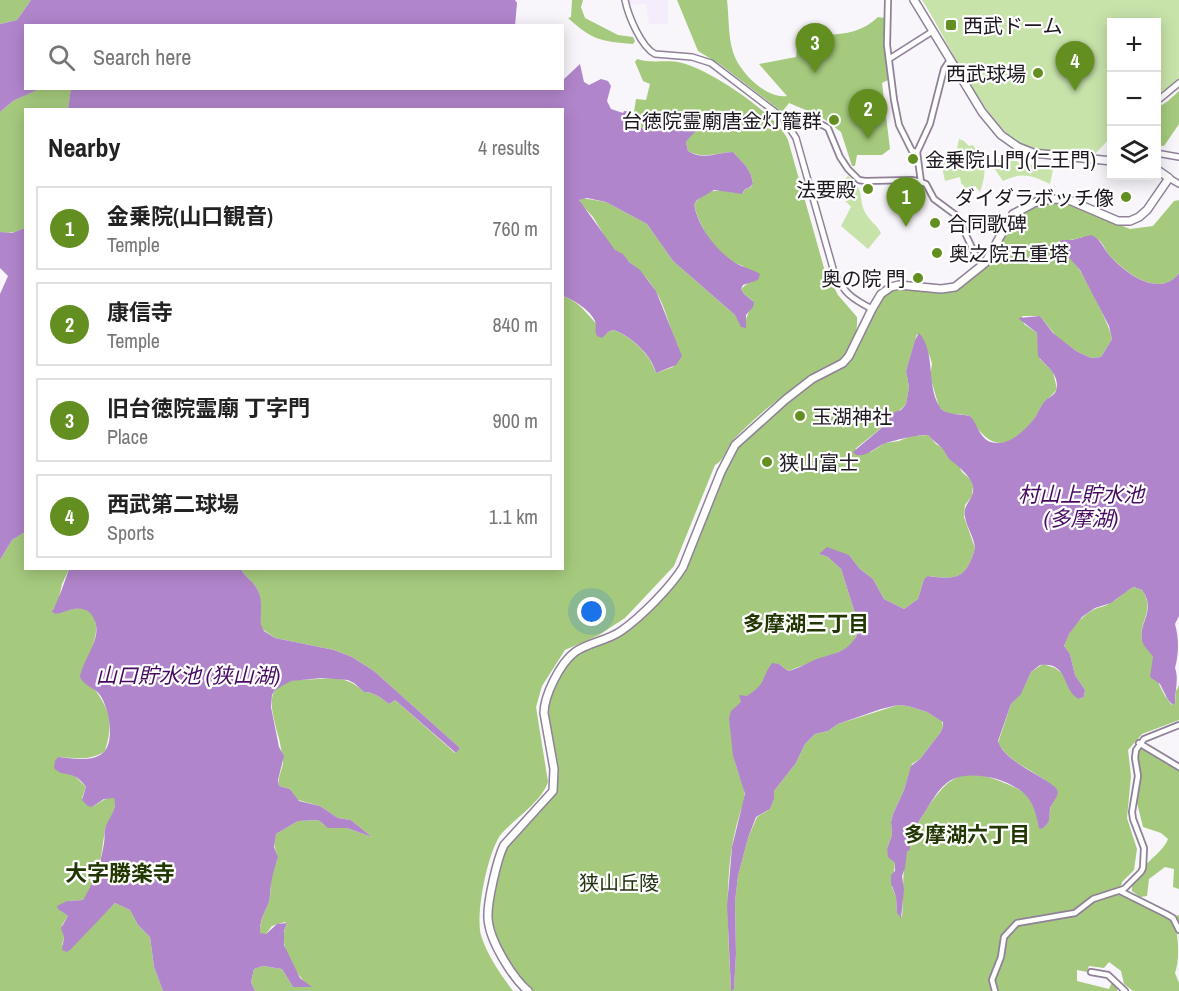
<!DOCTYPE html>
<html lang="en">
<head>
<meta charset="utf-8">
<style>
	body { margin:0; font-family:"Archivo Narrow","Noto Sans JP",sans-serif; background:#f2f2f2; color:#222 }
	.controls { position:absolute; right:18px; top:18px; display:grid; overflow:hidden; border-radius:0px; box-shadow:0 3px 15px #0003 }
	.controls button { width:54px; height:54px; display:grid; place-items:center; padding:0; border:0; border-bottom:2px solid #e0e0e0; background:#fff; color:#222; font:30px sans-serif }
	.you { position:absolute; left:592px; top:612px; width:21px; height:21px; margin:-15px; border:4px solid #fff; border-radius:50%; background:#1a73e8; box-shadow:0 0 0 9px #1a73e833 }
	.badge { display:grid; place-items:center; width:39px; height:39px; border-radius:50%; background:#638f21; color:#fff; font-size:20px; font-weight:700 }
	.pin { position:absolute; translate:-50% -50px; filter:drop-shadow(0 2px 3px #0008) }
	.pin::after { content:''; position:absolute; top:32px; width:21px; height:18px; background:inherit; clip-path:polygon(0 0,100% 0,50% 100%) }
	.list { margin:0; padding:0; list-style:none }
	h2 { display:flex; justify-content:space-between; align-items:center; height:78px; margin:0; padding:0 24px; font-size:26px }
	h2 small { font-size:20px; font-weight:400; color:#767676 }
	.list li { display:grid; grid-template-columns:39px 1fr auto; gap:18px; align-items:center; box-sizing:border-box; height:84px; margin:0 12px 12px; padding:0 12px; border:2px solid #e0e0e0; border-radius:0px }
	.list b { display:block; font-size:22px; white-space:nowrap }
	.list p { margin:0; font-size:20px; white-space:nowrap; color:#767676 }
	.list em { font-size:20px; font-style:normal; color:#767676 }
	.icon { flex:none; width:33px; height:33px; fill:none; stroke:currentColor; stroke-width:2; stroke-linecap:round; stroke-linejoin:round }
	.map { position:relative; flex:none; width:1179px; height:991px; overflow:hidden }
	.search { position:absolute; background:#fff; box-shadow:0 3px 15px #0003; left:24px; top:24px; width:540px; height:66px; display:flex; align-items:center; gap:15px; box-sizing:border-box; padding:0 21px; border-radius:0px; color:#767676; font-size:22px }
	.panel { position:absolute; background:#fff; box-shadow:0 3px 15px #0003; left:24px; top:108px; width:540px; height:462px; border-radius:0px }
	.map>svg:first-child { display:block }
	.built { fill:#f5edfb }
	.green { fill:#c7e3aa }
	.forest { fill:#a5ca7d }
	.water { fill:#b185cb }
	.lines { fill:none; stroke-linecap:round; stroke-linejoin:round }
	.minor-casing { stroke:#908199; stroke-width:8 }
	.tertiary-casing { stroke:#908199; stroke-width:8 }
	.primary-casing { stroke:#908199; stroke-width:10 }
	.minor { stroke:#fff; stroke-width:4.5 }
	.tertiary { stroke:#fff; stroke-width:5 }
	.primary { stroke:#fff; stroke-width:7 }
	.poi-dot { fill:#638f21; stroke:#fff; stroke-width:2 }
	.labels { text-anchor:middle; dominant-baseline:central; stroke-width:4.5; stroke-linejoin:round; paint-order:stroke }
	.poi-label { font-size:20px; fill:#1d1720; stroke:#fff; text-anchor:start }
	.park-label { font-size:20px; fill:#223010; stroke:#fff }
	.water-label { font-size:21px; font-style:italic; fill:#460860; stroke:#fff }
	.neighbourhood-label { font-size:21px; font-weight:bold; fill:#223702; stroke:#fff }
	.quarter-label { font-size:22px; font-weight:bold; fill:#223702; stroke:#fff }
</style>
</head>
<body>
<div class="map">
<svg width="1179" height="991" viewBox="0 0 1179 991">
	<rect width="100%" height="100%" fill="#f9f6fb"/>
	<!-- built -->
	<polygon class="built" points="627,0 668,0 668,24 649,24 646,4 629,5"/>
	<!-- green -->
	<g class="green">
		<path d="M922 0H1179V79L1157 99 1156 22H1112L1111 137 1095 154C1076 155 1038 153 1022 144 983 124 947 38 922 0Z"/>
		<path d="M959 139 964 141 969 146 973 145C985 165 988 169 980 192L975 186 966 188 961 183 960 177 945 181 941 163 951 160 957 149Z"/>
		<path d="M995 160H1010L1053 170 1050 184C1031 175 1021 172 1003 181L994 168Z"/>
		<path d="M848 176C867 192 857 199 866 214 870 221 877 225 881 233L868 249 841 226 851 207 834 189Z"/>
	</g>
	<!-- forest -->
	<g class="forest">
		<polygon points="0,0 31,0 17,20 0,24"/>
		<path d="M572 0H583L581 7 585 18 618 35 633 37 635 41 633 44C601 41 593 41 568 18L571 17Z"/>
		<path d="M677 0H727C729 16 728 36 733 52 739 72 766 99 787 96L759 64 796 57 799 32C825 37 858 37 878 17L885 18 884 34 888 80 882 83 890 149 882 155H857L855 166H852L841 132 820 116 789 103 782 112 721 65 698 51Z"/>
		<path d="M637 59C652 64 667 59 682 63 709 69 778 115 788 140L824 268 838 295 857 317C858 332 853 347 842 359 802 379 765 407 734 439 726 447 725 460 715 465L674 566 625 618 599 635 565 650 542 686 536 707 548 782C541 802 517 817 502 833 488 849 475 915 481 935 487 955 501 975 513 991H255L251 982 254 969 263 966 282 969 293 987H310C295 974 276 944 287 924L285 922 272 926 266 934H260C259 920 267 910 270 897 271 889 270 879 273 870 274 865 278 862 277 857 276 847 272 846 276 834L298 821 318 820 324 825 347 828 372 837 351 820 338 818 320 806 298 800 290 789 279 786C277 776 284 768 283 759 281 750 280 740 277 732 273 713 263 688 289 681 298 679 308 680 317 679 337 677 350 678 364 692 374 692 381 698 389 704L395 700 455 753 460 748 374 671 352 657 334 650 275 638 261 628C259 615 264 596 254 584 249 578 245 576 241 569L562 568 563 296C583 303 591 321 606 333L613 330C631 336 650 354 656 373L673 367 678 346C669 328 666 307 655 290 645 273 630 263 616 251 608 244 599 226 593 217 589 212 584 208 580 203L579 201 582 198 606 202 647 224 673 261 735 315 738 320 746 319 753 301 744 294 741 289 748 283 743 266C718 258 700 229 694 205 708 183 724 193 743 193L745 189 750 188 753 184 751 175 746 166 733 152C718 152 703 160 688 151L686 142 690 134 700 127 699 116 692 120 682 118 651 132 640 127 634 112 636 99 646 100 650 84 643 81 635 62Z"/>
		<path d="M38 89H71L68 109 26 110 25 228C16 232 10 234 0 232V112L13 101Z"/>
		<polygon points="1179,91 1179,124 1164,146 1157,145 1157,108 1168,101"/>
		<path d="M1060 199 1118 221 1120 225 1130 229 1153 226 1174 201 1179 200V273C1160 299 1126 273 1110 256 1106 252 1104 245 1100 241 1089 231 1075 242 1063 240L1058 245C1064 253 1072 258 1077 266 1084 276 1112 329 1112 339L1101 357 1091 358 1076 351 1056 336 1040 316H1022L1024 324 1037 333 1040 359 1053 372 1057 389C1053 395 1048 398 1044 403 1040 408 1037 414 1034 419 1010 451 989 452 970 416 957 412 952 419 939 407L930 376 932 364 930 357 923 342 917 334 906 371 909 387 906 404 885 425 855 449 871 452 885 443 899 441 911 436 928 435 936 444 943 448 948 458 957 462 962 472 970 479 973 486 972 496 965 505 964 517 975 548C966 579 957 580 929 576L924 579 918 599 904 609 884 599 873 579 860 569 849 555 819 554 828 557 841 569 860 629 851 645 842 651 788 671 779 664 768 670C764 689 754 690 741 702 737 720 730 740 734 758 737 772 745 786 745 799 721 859 728 927 731 990L734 989 736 954 735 902 738 876 748 838 757 817 770 809 774 799V791L796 763 805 744 815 734 828 731 838 724 898 705 908 706 927 712 942 721 943 727 940 733 920 759 912 764 904 790 893 814 891 822 892 835 887 849 889 857 895 863 892 887 896 897 897 913 902 917C904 891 901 864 910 839 914 828 922 817 928 807 948 778 962 766 997 780 1007 784 1019 788 1026 795 1034 804 1037 818 1042 829 1052 821 1048 817 1051 806 1053 801 1056 796 1058 792 1041 771 1012 767 998 743L1011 704 1021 693 1031 672 1043 664 1055 668 1063 674 1079 699 1084 697 1085 690 1075 675 1070 654 1064 647C1068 631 1079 618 1093 610 1098 607 1105 607 1110 603 1119 599 1124 591 1134 587L1142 590C1156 611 1138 621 1142 641 1144 647 1151 650 1153 657 1155 663 1152 660 1153 666 1155 677 1164 697 1172 705L1175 703 1176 691 1179 685V720L1142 734 1128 750 1131 776 1127 818 1137 849 1134 870 1122 882 1120 894 1169 918 1179 915V926L1176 930C1179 942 1179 963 1175 973L1179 983V991H1133L1124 984 1121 971 1109 962 1104 968 1089 966 1087 972 1077 970V981L1109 989 1113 980 1119 985 1117 991H528L520 984 492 937 489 909 500 856 553 791 545 701 572 654 621 632 678 574 728 456 785 400 843 363 872 309 891 287 948 289 974 273 1020 209Z"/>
		<path d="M25 532 26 568 69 569 62 584 58 602 53 609 56 614C66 612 82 603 91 613 100 624 95 638 92 649 90 655 92 662 92 668 93 674 92 686 95 690 111 711 113 725 105 751 92 761 74 758 58 757L63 773 73 774 86 787 82 798 92 807 107 798H114L116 800 113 813 105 829 101 857 92 887 83 900 67 901 61 911 68 916 62 925 64 937 62 945 79 939 115 903 130 910 138 925 150 937 154 967 163 991H0V560L12 540Z"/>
		<path d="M1139 747H1143L1167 763 1179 768V889L1173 887 1174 869 1165 867 1149 879 1147 896 1140 897 1132 891C1130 870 1162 856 1168 839L1161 833 1143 827 1137 803 1140 778 1137 757Z"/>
	</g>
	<!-- water -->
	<g class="water">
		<polygon points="31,0 515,0 517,3 515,26 26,26 26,88 39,89 13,101 0,112 0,24 17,20"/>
		<path d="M580 64 584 82 589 85 601 79 608 81 611 86 607 101 611 109 623 113 624 111 634 112 640 127 647 131C662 133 670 119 680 118 688 117 692 120 700 116L703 118C704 126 691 134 686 142L688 151C703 161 718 152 733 152L746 166 751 175 753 184 749 188 745 189 742 194 714 190 697 200 694 205C699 228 715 249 734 262 741 267 752 269 760 274L758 280 743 285 741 289 744 294 754 302 753 307 746 315V328L741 327 735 315 673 261 647 224 606 202 587 198 579 200 615 250 623 254 629 262 640 270 656 291 682 356 676 365 656 373C652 355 630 335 613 330L608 332 602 338 597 336C594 331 597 327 595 321 590 310 574 300 563 296L562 110 68 109 71 88H562L563 80Z"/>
		<polygon points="25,228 25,532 12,540 0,560 0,294 8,276 0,268 0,232 12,233"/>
		<path d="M1091 235C1101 239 1103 248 1110 256 1125 273 1160 299 1179 273V616L1175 624C1179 639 1179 653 1175 668 1179 678 1175 691 1175 703L1173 705 1168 700 1160 684 1150 677 1153 657C1150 651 1144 648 1142 641 1138 622 1157 611 1142 590L1134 587 1130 589 1111 603 1095 608 1082 617 1069 634 1064 646 1070 654 1075 675 1085 690 1084 697 1079 699C1061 690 1070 662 1040 665L1031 672 1021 694 1011 704 998 741C1004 764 1056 780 1058 792 1058 797 1051 804 1050 809 1049 819 1051 822 1042 829L1039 828C1037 817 1034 806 1028 798 1013 779 972 769 951 780 939 787 932 801 925 812 917 824 909 836 910 850L907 851 905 868 902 876 904 890 901 918 897 913 896 897 891 883V875L895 871V863L888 857 887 849 892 835 891 822 893 814 904 790 911 766 920 759 940 733 943 727V722L927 712 908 706 898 705 881 709 838 724 828 731 815 734 805 744 796 763 774 791V799L770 809 756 817 748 838 738 876 735 902 736 954 734 989 731 991 727 906 732 847 745 794 733 756 729 718 731 711 741 702 739 695 747 696C768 682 760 680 772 663L779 664 788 671C797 669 802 666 810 662 834 651 847 657 860 629L841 569 828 557 819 554 827 547 849 555 860 569 873 579 884 599 904 609 918 599 924 579 928 576C957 580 966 579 975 548 974 537 967 528 965 517 962 504 975 499 973 487 972 477 956 464 949 459 946 456 945 451 942 448 937 443 932 440 928 435 919 434 895 440 886 443 875 447 868 457 856 455L853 452 885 425 892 413 901 410 906 404 909 387 906 371 915 340 919 333C937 354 925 386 941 409 951 417 967 413 971 417 979 426 980 444 999 443 1012 443 1026 429 1033 420 1038 414 1040 406 1046 400 1051 396 1057 394 1057 386 1057 371 1045 366 1038 356L1037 333 1018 318 1040 316 1053 333 1076 351 1091 358 1101 357 1112 339 1109 326 1080 270 1058 245 1061 240H1072Z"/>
		<path d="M69 569H241C245 577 252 580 256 587 264 600 260 611 261 625L264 631 275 638 334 650 352 657 374 671 460 748 456 753 395 700 389 704C381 698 374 692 364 692L354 683 348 680 322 678 291 681 275 690 272 695 271 707 279 747 284 756 278 780 279 786 290 789 299 801 320 806 338 818 351 820 372 837 347 828H328L318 820 298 821 276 834 274 847 278 857C273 873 271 879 270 895 270 907 259 916 260 933L266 934 277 924 287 923 284 931V945L300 978 312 987H293L282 969 263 966 254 969 251 982 255 991H163L154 967 150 937 138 925 130 910 115 903 71 949 67 952 62 950 64 937 61 928 68 916 58 909 57 906 67 901 83 900C95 880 100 867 104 843 105 838 104 833 105 829 108 818 118 810 114 798L104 799 92 807 88 806 82 800 86 787C73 768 64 779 54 768L55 761 58 757C71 758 88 762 100 755 117 746 109 707 100 695 94 687 84 686 80 677 83 657 107 635 91 614 88 609 80 608 74 609 68 610 62 613 56 614L52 612C59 598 64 584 69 569Z"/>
	</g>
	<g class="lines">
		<!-- minor casing -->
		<g class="minor-casing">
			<g id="minor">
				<polyline points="889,59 933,31"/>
				<path d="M787 122C799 116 818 122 828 128L840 157 848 169 859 180 865 181 912 180 921 182 917 152 912 151 899 125 894 100 887 45 888 0"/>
				<polyline points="917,152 930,124 944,69 950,60"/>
				<polyline points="921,182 926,184 934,199 957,216 975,254 983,264"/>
				<polyline points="1139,743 1179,767"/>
				<polyline points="1120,891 1166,914 1173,918 1179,930"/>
				<polyline points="1091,972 1108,975 1125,991"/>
				<polyline points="995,991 992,980 1001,957 1004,937 1017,923 1075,913 1093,899 1124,889 1141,872 1143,868 1144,848 1133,819 1132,812 1138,776 1135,758 1136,750 1144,739 1179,725"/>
			</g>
		</g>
		<!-- tertiary casing -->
		<g class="tertiary-casing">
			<g id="tertiary">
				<path d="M625 0C628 15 641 47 655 54L692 57 711 63 783 118 796 138 834 272C844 293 851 298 872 309"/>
				<polyline points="1156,102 1179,83"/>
				<polyline points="1156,153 1179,157"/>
				<polyline points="1169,178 1179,184"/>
			</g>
		</g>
		<!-- primary casing -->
		<g class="primary-casing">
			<g id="primary">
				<polyline points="914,0 982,112 1001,135 1018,147 1033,153 1112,161"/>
				<path d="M528 991C512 977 489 940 488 918 487 903 497 859 504 845L553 791 554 769 544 713C544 696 560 663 575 652 589 642 607 641 621 631 640 618 671 587 683 567L721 472 735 445 785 400 812 379 843 363 849 356 872 309 881 294 891 287 899 285 941 289 955 287 985 263 1013 214 1036 202 1052 199 1069 200 1118 221H1130L1139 217 1147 210 1169 178 1156 169"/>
			</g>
		</g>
		<!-- minor -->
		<use href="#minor" class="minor"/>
		<!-- tertiary -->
		<use href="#tertiary" class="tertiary"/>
		<!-- primary -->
		<use href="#primary" class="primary"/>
	</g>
	<!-- markers -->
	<g class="poi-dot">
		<rect x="945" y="19" width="12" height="12" rx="3"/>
		<circle cx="1038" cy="73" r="6"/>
		<circle cx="834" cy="120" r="6"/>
		<circle cx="913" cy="159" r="6"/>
		<circle cx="868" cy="189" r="6"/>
		<circle cx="1126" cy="197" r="6"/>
		<circle cx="935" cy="223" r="6"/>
		<circle cx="937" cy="253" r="6"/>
		<circle cx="918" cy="278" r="6"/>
		<circle cx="800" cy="416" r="6"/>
		<circle cx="767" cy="462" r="6"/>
	</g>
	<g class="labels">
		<!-- poi labels -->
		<g class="poi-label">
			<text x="963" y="25">西武ドーム</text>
			<text x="1026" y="73" text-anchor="end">西武球場</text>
			<text x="822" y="120" text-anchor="end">台徳院霊廟唐金灯籠群</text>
			<text x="925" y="159">金乗院山門(仁王門)</text>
			<text x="856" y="189" text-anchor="end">法要殿</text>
			<text x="1114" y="197" text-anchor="end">ダイダラボッチ像</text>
			<text x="947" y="223">合同歌碑</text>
			<text x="949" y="253">奥之院五重塔</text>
			<text x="906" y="278" text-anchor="end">奥の院 門</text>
			<text x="812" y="416">玉湖神社</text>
			<text x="779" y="462">狭山富士</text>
		</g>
		<!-- park labels -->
		<g class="park-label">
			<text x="619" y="882">狭山丘陵</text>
		</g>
		<!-- water labels -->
		<g class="water-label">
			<text x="1081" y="494">村山上貯水池<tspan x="1081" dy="24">(多摩湖)</tspan></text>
			<text x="188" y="675">山口貯水池 (狭山湖)</text>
		</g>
		<!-- neighbourhood labels -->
		<g class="neighbourhood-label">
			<text x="806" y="623">多摩湖三丁目</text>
			<text x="967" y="834">多摩湖六丁目</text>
		</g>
		<!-- quarter labels -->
		<g class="quarter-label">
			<text x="120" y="873">大字勝楽寺</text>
		</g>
	</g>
</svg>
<div class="controls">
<button>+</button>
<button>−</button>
<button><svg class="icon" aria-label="layers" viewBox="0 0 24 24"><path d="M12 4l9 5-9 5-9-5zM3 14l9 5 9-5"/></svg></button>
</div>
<div class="you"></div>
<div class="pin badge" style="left:906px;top:227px">1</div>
<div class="pin badge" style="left:868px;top:139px">2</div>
<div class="pin badge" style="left:815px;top:73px">3</div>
<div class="pin badge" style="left:1075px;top:91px">4</div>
<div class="search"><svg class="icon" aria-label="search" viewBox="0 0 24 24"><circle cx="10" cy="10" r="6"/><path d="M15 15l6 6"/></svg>Search here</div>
<section class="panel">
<h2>Nearby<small>4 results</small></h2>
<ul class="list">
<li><span class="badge">1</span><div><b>金乗院(山口観音)</b><p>Temple</p></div><em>760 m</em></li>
<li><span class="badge">2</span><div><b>康信寺</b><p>Temple</p></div><em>840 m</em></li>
<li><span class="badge">3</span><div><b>旧台徳院霊廟 丁字門</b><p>Place</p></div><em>900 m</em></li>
<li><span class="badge">4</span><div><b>西武第二球場</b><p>Sports</p></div><em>1.1 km</em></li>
</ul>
</section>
</div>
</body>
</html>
